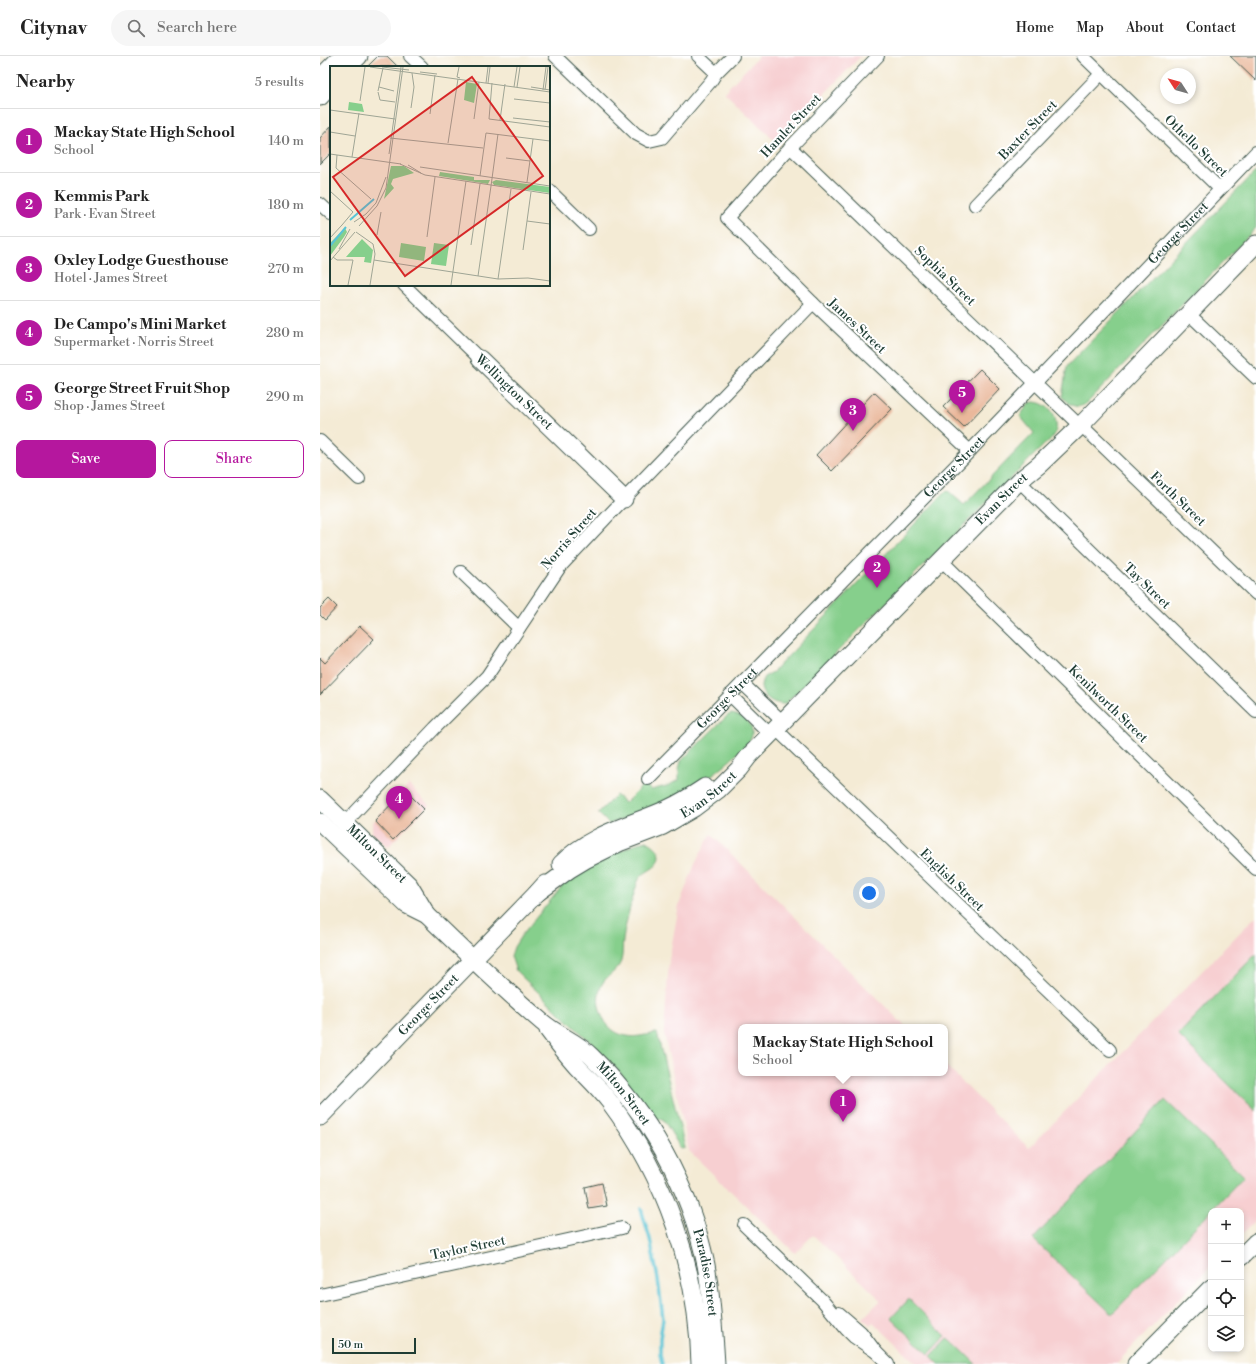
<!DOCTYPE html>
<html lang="en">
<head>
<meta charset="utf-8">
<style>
	body { margin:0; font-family:"Libre Bodoni",serif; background:#f6f6f6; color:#222 }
	.controls { position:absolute; right:12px; bottom:12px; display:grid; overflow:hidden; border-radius:8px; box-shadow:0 2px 6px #0003 }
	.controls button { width:36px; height:36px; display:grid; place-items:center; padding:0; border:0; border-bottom:1px solid #e0e0e0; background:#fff; color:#222; font:20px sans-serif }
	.compass { position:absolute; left:840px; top:12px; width:36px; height:36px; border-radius:50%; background:#fff; box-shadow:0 2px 6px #0003; rotate:306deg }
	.scale { position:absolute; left:12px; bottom:10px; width:84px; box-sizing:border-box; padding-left:4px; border:2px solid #1f3d34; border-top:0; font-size:11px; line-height:14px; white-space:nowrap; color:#1f3d34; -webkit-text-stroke:3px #fff; paint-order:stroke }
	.you { position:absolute; left:549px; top:837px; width:14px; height:14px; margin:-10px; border:3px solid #fff; border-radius:50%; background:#1a73e8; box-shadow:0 0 0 6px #1a73e833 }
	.badge { display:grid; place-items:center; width:26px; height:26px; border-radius:50%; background:#b5179e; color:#fff; font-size:13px; font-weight:700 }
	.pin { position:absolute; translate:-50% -33px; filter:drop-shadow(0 1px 2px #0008) }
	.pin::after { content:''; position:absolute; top:21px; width:14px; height:12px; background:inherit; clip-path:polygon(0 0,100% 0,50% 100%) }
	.popup { position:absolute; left:418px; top:968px; width:210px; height:52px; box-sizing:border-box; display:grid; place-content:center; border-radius:8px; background:#fff; filter:drop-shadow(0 1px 3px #0005); font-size:13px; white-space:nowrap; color:#767676 }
	.popup b { font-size:15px; color:#222 }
	.popup::after { content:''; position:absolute; left:50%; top:100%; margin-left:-8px; border:8px solid transparent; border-top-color:#fff }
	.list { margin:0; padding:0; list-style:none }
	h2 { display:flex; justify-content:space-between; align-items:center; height:52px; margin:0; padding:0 16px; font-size:17px }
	h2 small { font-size:13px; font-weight:400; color:#767676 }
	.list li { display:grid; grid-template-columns:26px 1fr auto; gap:12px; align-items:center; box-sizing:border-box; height:64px; padding:0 16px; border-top:1px solid #e0e0e0 }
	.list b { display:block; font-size:15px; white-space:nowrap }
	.list p { margin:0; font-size:13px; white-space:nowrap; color:#767676 }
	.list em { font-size:13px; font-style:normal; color:#767676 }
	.actions { display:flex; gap:8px; padding:12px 16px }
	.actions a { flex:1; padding:9px 0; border:1px solid #b5179e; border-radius:8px; text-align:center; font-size:14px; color:#b5179e }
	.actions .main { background:#b5179e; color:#fff }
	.icon { flex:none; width:22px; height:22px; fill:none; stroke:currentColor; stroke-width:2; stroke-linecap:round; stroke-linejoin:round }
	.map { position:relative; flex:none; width:936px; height:1308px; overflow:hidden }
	header { display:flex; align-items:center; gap:24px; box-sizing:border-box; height:56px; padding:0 20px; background:#fff; border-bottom:1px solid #e0e0e0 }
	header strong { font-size:19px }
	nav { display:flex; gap:22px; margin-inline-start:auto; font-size:14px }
	.search { width:280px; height:36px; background:#f6f6f6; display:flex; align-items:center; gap:10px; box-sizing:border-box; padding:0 14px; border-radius:22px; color:#767676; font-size:15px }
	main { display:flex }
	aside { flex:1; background:#fff }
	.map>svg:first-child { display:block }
	.built { fill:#f7cfd1 }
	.green { fill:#86cf8c; stroke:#528660 }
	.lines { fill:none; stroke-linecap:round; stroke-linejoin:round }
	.stream { stroke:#5ac4d5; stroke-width:3.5 }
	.building { fill:#eab89b }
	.street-casing { stroke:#3f574c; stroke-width:14 }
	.secondary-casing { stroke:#3f574c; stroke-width:19 }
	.street { stroke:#fff; stroke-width:12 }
	.secondary { stroke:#fff; stroke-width:17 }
	.labels { text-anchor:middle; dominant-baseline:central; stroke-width:4; stroke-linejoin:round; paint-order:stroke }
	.street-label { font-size:13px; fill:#1f3d34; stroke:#fff }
	.inset-river { fill:none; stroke:#5ac4d5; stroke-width:2 }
	.inset-road { fill:none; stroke:#9fa595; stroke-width:1 }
	.view { fill:#d62828; fill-opacity:0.15; stroke:#d62828; stroke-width:2 }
	.inset-edge { fill:none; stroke:#1f3d34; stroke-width:2 }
</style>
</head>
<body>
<header>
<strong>Citynav</strong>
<div class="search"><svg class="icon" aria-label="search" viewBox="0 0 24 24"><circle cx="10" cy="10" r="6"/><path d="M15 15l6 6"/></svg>Search here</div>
<nav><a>Home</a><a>Map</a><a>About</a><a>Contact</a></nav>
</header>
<main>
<aside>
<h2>Nearby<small>5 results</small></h2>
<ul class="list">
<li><span class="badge">1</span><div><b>Mackay State High School</b><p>School</p></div><em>140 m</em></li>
<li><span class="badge">2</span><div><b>Kemmis Park</b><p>Park · Evan Street</p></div><em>180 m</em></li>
<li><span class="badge">3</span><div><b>Oxley Lodge Guesthouse</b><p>Hotel · James Street</p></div><em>270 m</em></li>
<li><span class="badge">4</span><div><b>De Campo's Mini Market</b><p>Supermarket · Norris Street</p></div><em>280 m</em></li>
<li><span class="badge">5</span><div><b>George Street Fruit Shop</b><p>Shop · James Street</p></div><em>290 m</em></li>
</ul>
<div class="actions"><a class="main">Save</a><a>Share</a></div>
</aside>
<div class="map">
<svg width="936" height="1308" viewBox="0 0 936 1308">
	<rect width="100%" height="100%" fill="#fff"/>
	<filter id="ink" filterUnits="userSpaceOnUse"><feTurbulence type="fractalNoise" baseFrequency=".025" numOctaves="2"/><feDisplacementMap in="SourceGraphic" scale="8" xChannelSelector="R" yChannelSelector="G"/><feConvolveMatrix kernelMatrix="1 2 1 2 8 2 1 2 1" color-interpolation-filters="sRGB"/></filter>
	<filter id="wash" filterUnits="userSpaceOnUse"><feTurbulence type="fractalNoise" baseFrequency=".012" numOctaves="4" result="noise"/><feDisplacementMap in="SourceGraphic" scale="16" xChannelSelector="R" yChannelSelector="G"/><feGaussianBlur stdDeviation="0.9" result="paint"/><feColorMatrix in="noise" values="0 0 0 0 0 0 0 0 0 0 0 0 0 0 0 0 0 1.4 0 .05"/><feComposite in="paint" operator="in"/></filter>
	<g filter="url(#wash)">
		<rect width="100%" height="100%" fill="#f4ebd5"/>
		<!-- built -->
		<g class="built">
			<polygon points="439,0 541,0 457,87 404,36"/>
			<polygon points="89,729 109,749 68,791 52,777 52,767"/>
			<polygon points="391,778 586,971 421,971 421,1017 625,1017 625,1009 709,1092 936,860 936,1164 921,1179 921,1155 891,1155 891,1210 796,1308 597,1308 553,1266 550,1269 543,1262 561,1244 493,1179 475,1197 369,1095 344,977 349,904 359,849 375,808"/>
		</g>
		<!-- green -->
		<g class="green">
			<path d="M936 115V172L767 347C757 354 749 349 742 341L747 310Z"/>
			<path d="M714 346C735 347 746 377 725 388L465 648C456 649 442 642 441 631 441 628 442 624 444 621L453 616 627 434 644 449 714 377 700 360 709 347Z"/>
			<path d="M411 658C419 659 428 663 431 670 432 674 433 679 431 682 429 688 422 694 417 698 399 715 379 729 357 741 337 752 311 760 289 768L278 757 296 739 305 747 324 728 331 734 347 730 359 724V713L361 705 407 660Z"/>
			<path d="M327 785C333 789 340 793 340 801 339 814 322 814 318 825 312 843 306 864 303 884 302 891 303 898 301 905 298 915 287 919 282 928 272 948 284 977 307 980 317 982 328 978 337 977L365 1092 361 1093 343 1063H336L301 1018 286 1001 196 915 191 900 194 891 201 880 248 823 265 811 318 787Z"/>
			<polygon points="936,898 936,1055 858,979"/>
			<polygon points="845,1044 924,1120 792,1258 713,1183"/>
			<polygon points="589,1243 626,1280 609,1298 571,1262"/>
			<polygon points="628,1282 631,1284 656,1308 619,1308 611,1300"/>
		</g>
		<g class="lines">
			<!-- stream -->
			<polyline class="stream" points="321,1153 330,1183 338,1223 343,1263 340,1282 340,1298 342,1308"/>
		</g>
		<g id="blocks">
			<!-- building -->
			<g class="building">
				<polygon points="58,0 67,0 78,11 47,11"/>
				<polygon points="910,0 936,0 936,25"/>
				<polygon points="11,70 11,97 0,108 0,82"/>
				<polygon points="660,313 680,333 644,371 623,351"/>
				<polygon points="554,336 572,353 512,415 496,399"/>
				<polygon points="9,543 17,551 5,564 0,559 0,552"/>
				<polygon points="40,570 54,583 0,639 0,602 5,607"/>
				<polygon points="85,734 104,753 73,784 55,765"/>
				<polygon points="282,1127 287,1150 269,1153 265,1131"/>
			</g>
		</g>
	</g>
	<g filter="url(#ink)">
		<use href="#blocks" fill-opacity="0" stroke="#3f574c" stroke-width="1"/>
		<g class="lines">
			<!-- street casing -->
			<g class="street-casing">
				<g id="street">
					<polyline points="90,0 102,11"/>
					<polyline points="235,0 316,78 329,85 342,82 391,25 396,17 413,0"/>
					<polyline points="378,0 396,17"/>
					<polyline points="558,0 465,97 407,162 493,247 650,395"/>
					<polyline points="763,0 900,133"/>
					<polyline points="470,91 760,370"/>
					<polyline points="229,134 269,173"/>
					<polyline points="0,148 11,158"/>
					<polyline points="655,149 781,18"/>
					<polyline points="84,229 160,303"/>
					<polyline points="868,257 936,322"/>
					<polyline points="761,369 936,538"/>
					<polyline points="0,385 39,423"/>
					<polyline points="699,425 936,656"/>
					<polyline points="621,504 936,813"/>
					<polyline points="141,516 199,572"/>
					<polyline points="422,627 463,666"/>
					<polyline points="410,639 451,679"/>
					<polyline points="456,673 790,994"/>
					<path id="s1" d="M328 723 650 395 936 96"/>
					<polyline points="25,767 115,672 167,620 240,511 304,443 493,247"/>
					<polyline points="424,1169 502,1244 526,1273 534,1281 556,1296"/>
					<polyline points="0,1239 302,1172"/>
					<polyline points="519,1257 541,1276 556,1296 568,1308"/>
				</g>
			</g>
			<!-- secondary casing -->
			<g class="secondary-casing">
				<g id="secondary">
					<polyline points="28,11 39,0"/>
					<polyline points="0,22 22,0"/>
					<polyline points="0,41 11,29"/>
					<polyline points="160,303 304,443"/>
					<path id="s2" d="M0 743 89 829 107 859"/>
					<path id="s3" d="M0 766 87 849 107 859C144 895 182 932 222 966 237 979 257 986 271 1000 329 1057 370 1130 386 1209 392 1242 394 1275 396 1308"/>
					<path d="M241 808C270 778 311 769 347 753 360 747 373 739 385 731"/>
					<path id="s4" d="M217 837 250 813 265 804 301 786 343 770 374 752 398 734 419 713 429 700 699 425 719 409 761 369 936 188"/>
					<path d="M228 974C237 986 246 998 256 1009 267 1021 279 1032 289 1045 346 1121 378 1214 380 1308"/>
					<path id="s5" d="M0 1061 217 837 225 828"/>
					<polyline points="921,1201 936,1186"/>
					<polyline points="816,1308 891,1232"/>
				</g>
			</g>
			<!-- street -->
			<use href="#street" class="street"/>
			<!-- secondary -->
			<use href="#secondary" class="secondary"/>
		</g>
	</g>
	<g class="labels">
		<!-- street labels -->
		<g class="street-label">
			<text transform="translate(471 70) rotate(-47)">Hamlet Street</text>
			<text transform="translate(708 74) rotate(-46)">Baxter Street</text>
			<text transform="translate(876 90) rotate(44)">Othello Street</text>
			<text stroke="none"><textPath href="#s1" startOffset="761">George Street</textPath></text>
			<text transform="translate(625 220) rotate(44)">Sophia Street</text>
			<text transform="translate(537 270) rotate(43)">James Street</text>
			<text transform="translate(194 336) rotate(44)">Wellington Street</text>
			<text stroke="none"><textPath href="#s1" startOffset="437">George Street</textPath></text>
			<text transform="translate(858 443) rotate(44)">Forth Street</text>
			<text stroke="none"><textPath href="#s4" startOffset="616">Evan Street</textPath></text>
			<text transform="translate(249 483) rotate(-49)">Norris Street</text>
			<text transform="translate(827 530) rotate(44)">Tay Street</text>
			<text stroke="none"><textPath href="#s1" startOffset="113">George Street</textPath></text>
			<text transform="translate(788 648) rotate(44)">Kenilworth Street</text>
			<text stroke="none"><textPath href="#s4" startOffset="199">Evan Street</textPath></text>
			<text stroke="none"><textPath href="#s2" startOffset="79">Milton Street</textPath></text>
			<text transform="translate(632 824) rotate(44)">English Street</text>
			<text stroke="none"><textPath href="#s5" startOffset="156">George Street</textPath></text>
			<text stroke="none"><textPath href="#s3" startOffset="409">Milton Street</textPath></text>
			<text transform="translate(148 1192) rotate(-12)">Taylor Street</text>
			<text stroke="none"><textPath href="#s3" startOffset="609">Paradise Street</textPath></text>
		</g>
	</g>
	<!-- overview -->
	<g transform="translate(10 10)">
		<rect width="220" height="220" fill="#f4ebd5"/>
		<path d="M136 16 147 18 144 37 134 34ZM19 36 32 38 34 46 18 44ZM61 100H74L84 107 63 113 61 118 64 122 54 133ZM110 106 144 111V114H160L158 118 109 110ZM166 114 220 121V127L164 119 162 116ZM15 162 17 166 14 171 0 190V177ZM32 173 43 184 41 197 34 196 35 191H16ZM71 177 96 181 94 195 69 191ZM104 177 119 179 116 200 101 198Z" fill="#86cf8c"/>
		<path class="inset-river" d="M20 154 44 133M0 180 16 161"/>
		<path class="inset-road" d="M40 1 220 26M52 1 79 4M129 1 127 11 130 12M90 6 107 8M156 17 158 1M158 17 160 1M162 17 159 53 220 61M49 21 64 25M184 21 187 1M187 21 190 1M201 21 220 24M213 24 216 1M215 24 218 1M48 25 53 2M48 26 50 34 65 36M184 33 220 37M30 35 35 1M81 42 84 21 82 7M0 44 65 53M100 48 105 9M183 52 220 56M144 53 149 16M170 54 175 18M0 66 25 70M60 72 153 82M118 77 128 13M0 88 71 98M59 88 71 1M7 89 6 102 41 133M22 91 29 47M176 92 200 95M70 98 95 109 220 128M78 99 91 107M90 101 220 120M150 110 156 67 220 75M197 116 203 73M161 120 168 68M0 125 23 146 12 159M197 155 220 158M24 156 36 148 46 137 56 111M29 160 47 140 56 122 73 1M26 166 43 178M47 169 51 146M97 171 105 111M0 172 12 159M141 179 150 118M9 183 20 163M193 184 201 126M3 191 7 194H23L18 219M44 194 168 213 198 212 220 215M0 195 25 166M148 210 161 120M168 213 181 123M40 219 45 188 43 178M121 219 136 115"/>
		<path class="view" d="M142 11 213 110 75 210 3 111Z"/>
		<rect width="220" height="220" class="inset-edge"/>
	</g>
</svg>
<div class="controls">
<button>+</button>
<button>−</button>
<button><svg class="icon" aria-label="locate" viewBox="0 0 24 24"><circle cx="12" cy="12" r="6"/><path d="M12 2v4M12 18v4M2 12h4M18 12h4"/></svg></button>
<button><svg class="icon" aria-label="layers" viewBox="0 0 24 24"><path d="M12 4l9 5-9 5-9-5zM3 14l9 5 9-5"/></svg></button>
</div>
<svg class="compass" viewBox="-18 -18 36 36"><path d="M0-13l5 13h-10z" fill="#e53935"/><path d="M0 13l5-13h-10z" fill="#767676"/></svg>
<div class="scale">50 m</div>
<div class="you"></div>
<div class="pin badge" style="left:523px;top:1066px">1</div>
<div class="popup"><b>Mackay State High School</b>School</div>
<div class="pin badge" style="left:557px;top:532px">2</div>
<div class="pin badge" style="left:533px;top:375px">3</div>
<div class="pin badge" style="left:79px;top:763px">4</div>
<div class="pin badge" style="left:642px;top:357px">5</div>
</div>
</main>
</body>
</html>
